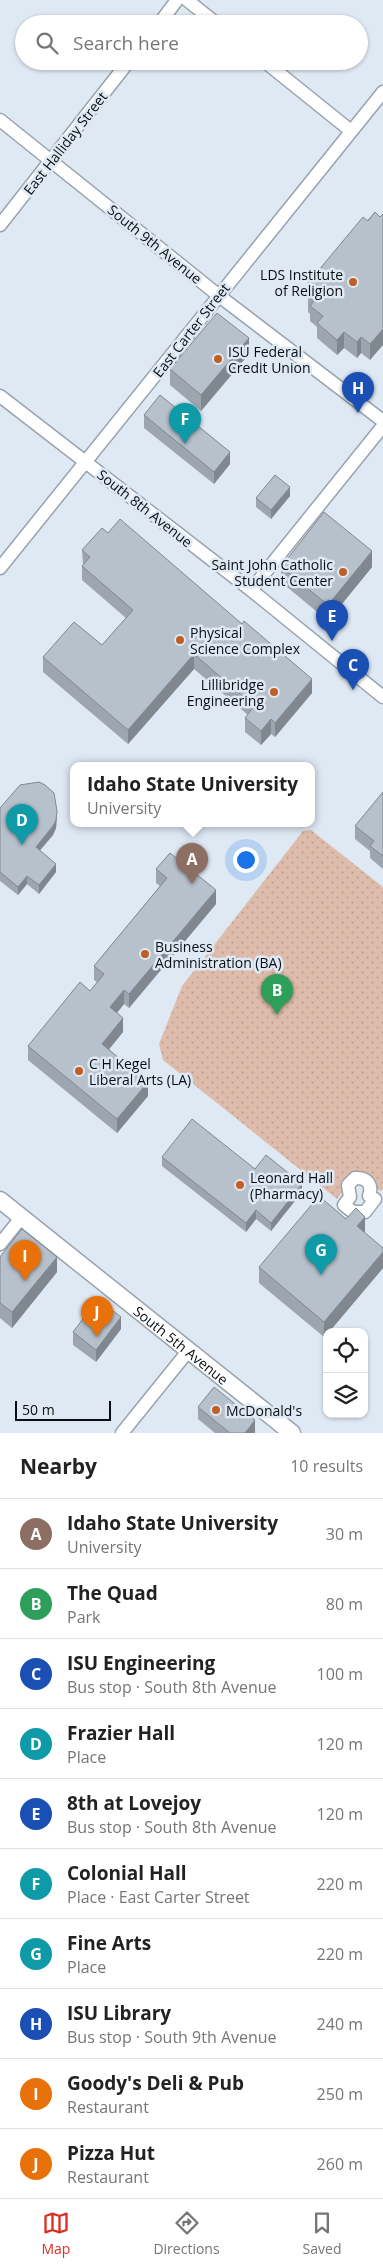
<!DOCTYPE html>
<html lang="en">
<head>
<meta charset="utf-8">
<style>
	body { margin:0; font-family:"Open Sans",sans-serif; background:#f6f6f6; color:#222 }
	.controls { position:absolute; right:15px; bottom:15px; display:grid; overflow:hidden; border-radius:10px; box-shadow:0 1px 4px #0004 }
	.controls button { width:45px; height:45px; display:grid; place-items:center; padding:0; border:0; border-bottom:1px solid #e0e0e0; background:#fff; color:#222; font:25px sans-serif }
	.scale { position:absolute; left:15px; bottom:12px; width:96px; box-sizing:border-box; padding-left:5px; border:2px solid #0b0e12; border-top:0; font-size:14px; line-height:18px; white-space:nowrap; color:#0b0e12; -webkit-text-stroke:4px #dfe9f4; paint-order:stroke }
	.you { position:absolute; left:245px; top:859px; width:18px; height:18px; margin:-12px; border:4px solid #fff; border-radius:50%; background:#1a73e8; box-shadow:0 0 0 8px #1a73e833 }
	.badge { display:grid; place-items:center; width:32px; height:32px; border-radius:50%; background:#d93025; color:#fff; font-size:16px; font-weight:700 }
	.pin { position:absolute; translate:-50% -41px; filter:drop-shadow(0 1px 2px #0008) }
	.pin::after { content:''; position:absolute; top:26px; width:18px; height:15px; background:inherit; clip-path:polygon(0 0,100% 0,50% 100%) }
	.popup { position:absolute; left:70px; top:762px; width:245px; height:65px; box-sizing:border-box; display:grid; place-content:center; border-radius:10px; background:#fff; filter:drop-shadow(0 1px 4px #0005); font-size:16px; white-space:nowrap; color:#767676 }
	.popup b { font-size:19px; color:#222 }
	.popup::after { content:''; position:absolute; left:50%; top:100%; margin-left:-10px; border:10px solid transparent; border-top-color:#fff }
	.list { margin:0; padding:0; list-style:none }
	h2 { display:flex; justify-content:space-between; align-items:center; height:65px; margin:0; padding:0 20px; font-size:21px }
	h2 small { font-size:16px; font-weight:400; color:#767676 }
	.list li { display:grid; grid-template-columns:32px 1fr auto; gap:15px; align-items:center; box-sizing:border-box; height:70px; padding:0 20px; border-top:1px solid #e0e0e0 }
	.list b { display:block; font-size:19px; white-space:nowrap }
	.list p { margin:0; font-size:16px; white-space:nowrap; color:#767676 }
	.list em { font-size:16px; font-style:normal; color:#767676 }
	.icon { flex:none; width:28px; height:28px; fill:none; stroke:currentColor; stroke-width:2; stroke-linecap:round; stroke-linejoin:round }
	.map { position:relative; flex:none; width:383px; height:1433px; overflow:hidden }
	.search { position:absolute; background:#fff; box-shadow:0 1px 4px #0004; left:15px; right:15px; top:15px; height:55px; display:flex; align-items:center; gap:12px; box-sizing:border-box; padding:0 18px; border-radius:28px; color:#767676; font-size:19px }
	.sheet { height:765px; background:#fff }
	nav { display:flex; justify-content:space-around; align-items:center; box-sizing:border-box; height:70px; border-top:1px solid #e0e0e0; background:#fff; font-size:14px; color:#767676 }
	nav a { display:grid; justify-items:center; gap:2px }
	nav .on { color:#d93025 }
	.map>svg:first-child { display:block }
	.park { fill:url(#park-dots) }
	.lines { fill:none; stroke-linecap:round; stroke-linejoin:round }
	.minor-casing { stroke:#99a3ad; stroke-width:15 }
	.major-casing { stroke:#99a3ad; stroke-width:19 }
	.minor { stroke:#fff; stroke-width:12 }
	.major { stroke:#fff; stroke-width:16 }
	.wall { fill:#9da6af }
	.shaded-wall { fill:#80878f }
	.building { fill:#b7c1cc; stroke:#80878f }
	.poi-dot { fill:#c15e25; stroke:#dfe9f4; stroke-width:2 }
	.labels { text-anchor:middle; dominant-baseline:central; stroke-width:5; stroke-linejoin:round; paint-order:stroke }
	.street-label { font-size:14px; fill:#0b0e12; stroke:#dfe9f4 }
	.poi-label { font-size:14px; fill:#0b0e12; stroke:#dfe9f4; text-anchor:start }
</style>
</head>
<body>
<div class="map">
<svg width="383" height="1433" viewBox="0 0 383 1433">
	<defs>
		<pattern id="park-dots" width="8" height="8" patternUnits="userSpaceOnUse" patternTransform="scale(1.25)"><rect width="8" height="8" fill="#debcac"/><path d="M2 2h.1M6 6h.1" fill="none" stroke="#bda093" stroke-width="1.8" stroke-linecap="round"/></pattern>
	</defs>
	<rect width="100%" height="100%" fill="#dfe9f4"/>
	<!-- park -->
	<polygon class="park" points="311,830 383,887 383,1189 381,1191 376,1189 368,1177 343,1191 337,1199 163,1060 159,1044 182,986 303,831"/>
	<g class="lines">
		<!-- minor casing -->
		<g class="minor-casing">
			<g id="minor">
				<polyline points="187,0 217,24"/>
				<polyline points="159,24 177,0"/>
				<polyline points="264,61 351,131"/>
				<polyline points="0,120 218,295 383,421"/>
				<polyline points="0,225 129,61"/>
				<polyline points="0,396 251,590 383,697"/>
				<polyline points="0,568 383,92"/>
				<polyline points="251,590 383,426"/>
				<path d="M355 1178C367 1177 373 1185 369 1196L375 1199 365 1212H353L344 1205 350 1197 348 1185Z"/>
				<polyline points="0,1244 21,1218"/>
				<polyline points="122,1433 189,1350"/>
			</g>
		</g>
		<!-- major casing -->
		<g class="major-casing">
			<g id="major">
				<path id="s1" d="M0 1200 292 1433"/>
			</g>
		</g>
		<!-- minor -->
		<use href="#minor" class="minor"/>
		<!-- major -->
		<use href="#major" class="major"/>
	</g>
	<!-- wall -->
	<g class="wall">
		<polygon points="375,212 370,360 361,353 357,358 344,348 337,355 317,338 317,327 310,321 310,314 308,312 308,283"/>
		<polygon points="249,354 201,411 170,385 170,369"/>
		<polygon points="144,415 230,464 214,484 144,428"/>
		<polygon points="290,496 271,519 256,507 256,498"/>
		<polygon points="82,550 312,693 275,737 271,734 261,745 245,732 245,718 248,715 194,669 128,744 43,672 43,657 102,645 126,618 82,580 82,566 83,565"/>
		<polygon points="281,567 372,567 328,621 281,582"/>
		<polygon points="383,792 383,869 370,858 370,851 355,839 355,826"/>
		<polygon points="0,808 57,819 56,828 53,835 40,850 56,872 39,894 27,884 18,895 0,881"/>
		<polygon points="156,869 216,904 129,1008 124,1004 117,1013 123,1032 109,1049 148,1096 117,1133 28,1060 28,1046 90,991 97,982 94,980 94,966 160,886 156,883"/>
		<polygon points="162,1157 255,1169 302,1192 271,1231 256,1219 246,1232 162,1166"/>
		<polygon points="346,1219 365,1232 365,1233 383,1268 329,1332 327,1332 327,1334 324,1337 259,1283 259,1267"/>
		<polygon points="0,1257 57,1272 12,1328 0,1318"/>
		<polygon points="121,1329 96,1362 73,1345 73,1332"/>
		<polygon points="198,1407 255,1433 215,1433 198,1419"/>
	</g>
	<!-- shaded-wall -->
	<g class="shaded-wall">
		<polygon points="383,329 383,345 370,360 370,344"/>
		<polygon points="344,332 344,348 337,355 337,340"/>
		<polygon points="361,337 361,353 357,358 357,342"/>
		<polygon points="249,338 249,354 201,411 201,395"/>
		<polygon points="230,452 230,464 214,484 214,472"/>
		<polygon points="290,487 290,496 271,519 271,510"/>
		<polygon points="372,551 372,567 328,621 328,605"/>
		<polygon points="194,654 194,669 128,744 128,730"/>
		<polygon points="312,679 312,693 275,737 275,723"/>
		<polygon points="271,719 271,734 261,745 261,731"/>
		<polygon points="57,811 56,828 53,835 36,855 36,847"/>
		<polygon points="56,864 56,872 39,894 39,885"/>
		<polygon points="27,876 27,884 18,895 18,887"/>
		<polygon points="216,890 216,904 129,1008 129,994"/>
		<polygon points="124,990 124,1004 110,1021 110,1007"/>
		<polygon points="123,1018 123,1032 102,1058 102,1044"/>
		<polygon points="148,1082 148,1096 117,1133 117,1119"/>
		<polygon points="302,1184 302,1192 271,1231 271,1223"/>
		<polygon points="256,1210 256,1219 246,1232 246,1223"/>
		<polygon points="365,1217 365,1232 357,1242 357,1226"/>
		<polygon points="383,1252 383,1268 329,1332 327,1332 327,1334 324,1337 324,1322"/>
		<polygon points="57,1257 57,1272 12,1328 12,1312"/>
		<polygon points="121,1317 121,1329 96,1362 96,1350"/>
		<polygon points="255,1420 255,1433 245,1433"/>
	</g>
	<!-- building -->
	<g class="building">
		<polygon points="375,212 380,217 383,214 383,329 370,344 361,337 357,342 344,332 337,340 317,323 323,316 310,306 314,301 308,296 314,289 308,283 363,217 368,221"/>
		<polygon points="217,313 249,338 201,395 170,369"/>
		<polygon points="160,395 230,452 214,472 144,415"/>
		<polygon points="275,475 290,487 271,510 256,498"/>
		<polygon points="324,512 372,551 328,605 281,567"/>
		<polygon points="120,519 242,624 244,621 312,679 275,723 271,719 261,731 245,718 254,706 194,654 128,730 43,657 74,622 102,645 133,610 82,566 90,557 82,550 102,528 108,533"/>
		<polygon points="39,782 45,785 54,793 57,811 56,820 53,826 36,847 56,864 39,885 27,876 18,887 0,872 0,808 20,785"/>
		<polygon points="383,792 383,856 370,846 374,841 355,826"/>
		<polygon points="170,853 216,890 129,994 124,990 110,1007 123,1018 102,1044 148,1082 117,1119 28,1046 80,982 90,991 104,974 94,966 167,878 156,869"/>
		<polygon points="192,1119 255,1169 266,1155 302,1184 271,1223 256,1210 246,1223 162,1157"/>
		<polygon points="319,1196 346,1219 356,1208 365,1217 357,1226 383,1248 383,1252 324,1322 259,1267"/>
		<polygon points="22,1229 57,1257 12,1312 0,1303 0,1257"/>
		<polygon points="98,1299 121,1317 96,1350 73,1332"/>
		<polygon points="214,1387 255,1420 245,1433 230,1433 198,1407"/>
	</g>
	<!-- markers -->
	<g class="poi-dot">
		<circle cx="353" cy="282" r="5"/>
		<circle cx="218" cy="359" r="5"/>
		<circle cx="343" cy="572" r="5"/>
		<circle cx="180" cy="640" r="5"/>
		<circle cx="274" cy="692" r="5"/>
		<circle cx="145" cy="954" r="5"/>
		<circle cx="79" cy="1071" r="5"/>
		<circle cx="240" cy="1185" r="5"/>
		<circle cx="216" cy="1410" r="5"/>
	</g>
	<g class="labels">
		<!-- street labels -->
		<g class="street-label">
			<text transform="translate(65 143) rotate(-52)">East Halliday Street</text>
			<text transform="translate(155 244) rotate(39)">South 9th Avenue</text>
			<text transform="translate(191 330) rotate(-52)">East Carter Street</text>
			<text transform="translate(145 508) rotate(38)">South 8th Avenue</text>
			<text stroke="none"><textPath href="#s1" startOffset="232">South 5th Avenue</textPath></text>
		</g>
		<!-- poi labels -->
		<g class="poi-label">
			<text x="343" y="274" text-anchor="end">LDS Institute<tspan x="343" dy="16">of Religion</tspan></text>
			<text x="228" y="351">ISU Federal<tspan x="228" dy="16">Credit Union</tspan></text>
			<text x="333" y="564" text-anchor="end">Saint John Catholic<tspan x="333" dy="16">Student Center</tspan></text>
			<text x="190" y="632">Physical<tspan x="190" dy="16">Science Complex</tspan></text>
			<text x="264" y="684" text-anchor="end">Lillibridge<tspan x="264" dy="16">Engineering</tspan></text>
			<text x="155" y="946">Business<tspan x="155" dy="16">Administration (BA)</tspan></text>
			<text x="89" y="1063">C H Kegel<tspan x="89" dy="16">Liberal Arts (LA)</tspan></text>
			<text x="250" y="1177">Leonard Hall<tspan x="250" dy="16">(Pharmacy)</tspan></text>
			<text x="226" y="1410">McDonald's</text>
		</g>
	</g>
</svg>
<div class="controls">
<button><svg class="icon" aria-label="locate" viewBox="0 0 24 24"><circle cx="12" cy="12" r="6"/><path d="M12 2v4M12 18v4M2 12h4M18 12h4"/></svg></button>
<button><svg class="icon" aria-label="layers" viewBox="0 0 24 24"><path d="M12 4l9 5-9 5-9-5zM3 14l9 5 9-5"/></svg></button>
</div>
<div class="scale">50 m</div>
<div class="you"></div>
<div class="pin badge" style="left:192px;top:884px;background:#8d6e63">A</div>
<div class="popup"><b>Idaho State University</b>University</div>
<div class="pin badge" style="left:277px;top:1015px;background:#2e9e5b">B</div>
<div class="pin badge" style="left:353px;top:690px;background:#1a4fb4">C</div>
<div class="pin badge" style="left:22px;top:845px;background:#0f9aa8">D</div>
<div class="pin badge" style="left:332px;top:641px;background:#1a4fb4">E</div>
<div class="pin badge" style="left:185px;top:444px;background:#0f9aa8">F</div>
<div class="pin badge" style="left:321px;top:1275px;background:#0f9aa8">G</div>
<div class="pin badge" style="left:358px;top:413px;background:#1a4fb4">H</div>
<div class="pin badge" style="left:25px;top:1281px;background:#e8710a">I</div>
<div class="pin badge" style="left:97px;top:1337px;background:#e8710a">J</div>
<div class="search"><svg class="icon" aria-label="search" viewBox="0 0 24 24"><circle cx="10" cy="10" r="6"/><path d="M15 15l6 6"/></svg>Search here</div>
</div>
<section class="sheet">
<h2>Nearby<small>10 results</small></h2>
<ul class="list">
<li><span class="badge" style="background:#8d6e63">A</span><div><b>Idaho State University</b><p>University</p></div><em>30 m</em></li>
<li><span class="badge" style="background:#2e9e5b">B</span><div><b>The Quad</b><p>Park</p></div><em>80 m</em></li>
<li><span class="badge" style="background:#1a4fb4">C</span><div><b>ISU Engineering</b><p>Bus stop · South 8th Avenue</p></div><em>100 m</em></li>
<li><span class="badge" style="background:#0f9aa8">D</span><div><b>Frazier Hall</b><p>Place</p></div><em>120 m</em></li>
<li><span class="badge" style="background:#1a4fb4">E</span><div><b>8th at Lovejoy</b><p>Bus stop · South 8th Avenue</p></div><em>120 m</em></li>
<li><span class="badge" style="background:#0f9aa8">F</span><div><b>Colonial Hall</b><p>Place · East Carter Street</p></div><em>220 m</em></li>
<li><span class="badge" style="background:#0f9aa8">G</span><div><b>Fine Arts</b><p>Place</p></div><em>220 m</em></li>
<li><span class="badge" style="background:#1a4fb4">H</span><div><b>ISU Library</b><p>Bus stop · South 9th Avenue</p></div><em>240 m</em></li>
<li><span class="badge" style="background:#e8710a">I</span><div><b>Goody's Deli &amp; Pub</b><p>Restaurant</p></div><em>250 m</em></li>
<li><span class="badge" style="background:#e8710a">J</span><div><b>Pizza Hut</b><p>Restaurant</p></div><em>260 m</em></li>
</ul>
</section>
<nav>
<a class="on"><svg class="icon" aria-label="map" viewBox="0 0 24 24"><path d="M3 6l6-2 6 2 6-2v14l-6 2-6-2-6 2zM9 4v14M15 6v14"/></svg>Map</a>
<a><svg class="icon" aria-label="directions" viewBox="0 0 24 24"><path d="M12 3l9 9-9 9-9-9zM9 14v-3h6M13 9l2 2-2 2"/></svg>Directions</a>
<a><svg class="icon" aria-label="saved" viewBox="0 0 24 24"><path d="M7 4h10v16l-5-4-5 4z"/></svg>Saved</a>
</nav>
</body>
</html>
